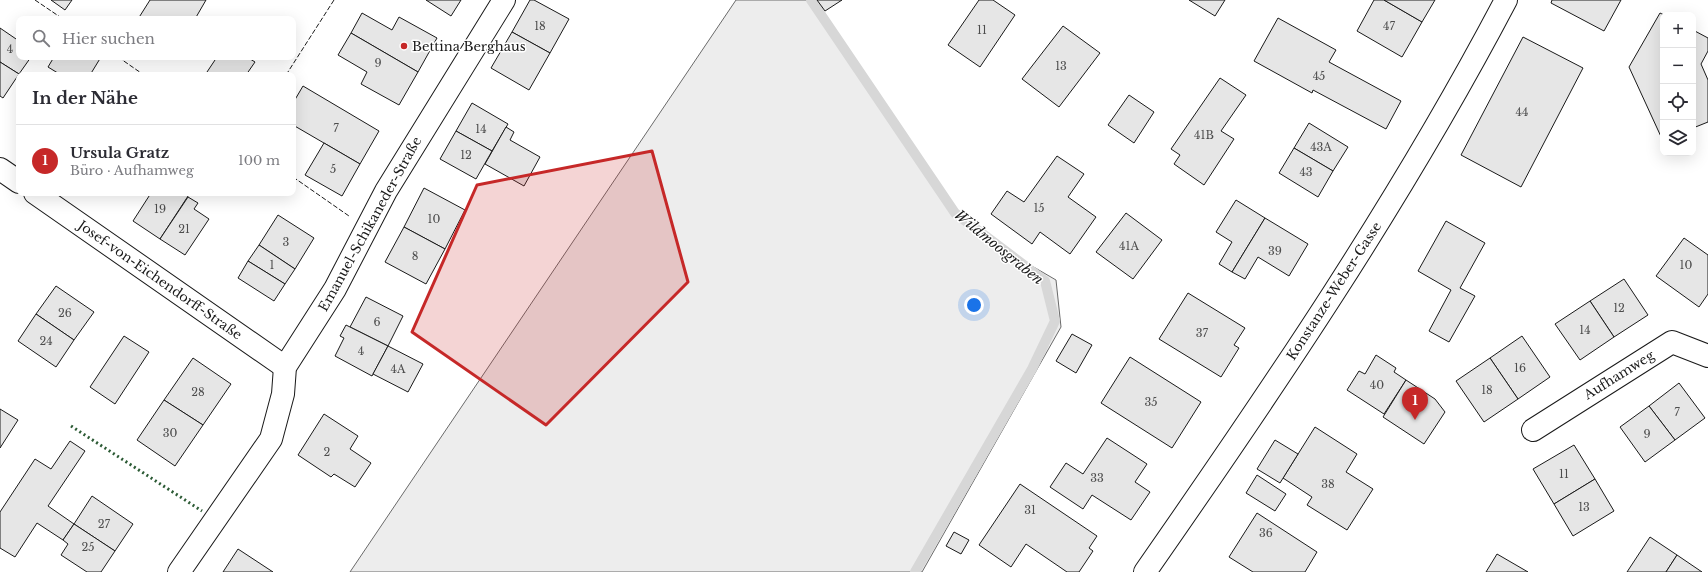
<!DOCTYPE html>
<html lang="de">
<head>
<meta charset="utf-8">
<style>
	body { margin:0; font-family:"Libre Baskerville",serif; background:#f7f7f7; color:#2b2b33 }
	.controls { position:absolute; right:12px; top:12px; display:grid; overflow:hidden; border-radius:8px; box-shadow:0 4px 16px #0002 }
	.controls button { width:36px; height:36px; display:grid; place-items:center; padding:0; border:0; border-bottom:1px solid #e1e1e2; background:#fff; color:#2b2b33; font:20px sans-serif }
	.you { position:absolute; left:974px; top:305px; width:14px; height:14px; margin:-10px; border:3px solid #fff; border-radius:50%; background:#1a73e8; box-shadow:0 0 0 6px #1a73e833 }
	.badge { display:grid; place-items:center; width:26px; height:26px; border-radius:50%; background:#c62828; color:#fff; font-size:13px; font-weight:700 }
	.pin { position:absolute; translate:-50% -33px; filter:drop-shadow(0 1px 2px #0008) }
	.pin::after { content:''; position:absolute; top:21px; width:14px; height:12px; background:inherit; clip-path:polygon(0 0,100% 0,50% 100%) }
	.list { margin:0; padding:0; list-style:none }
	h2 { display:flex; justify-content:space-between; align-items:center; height:52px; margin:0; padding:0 16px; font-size:17px }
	h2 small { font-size:13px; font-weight:400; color:#7c7c81 }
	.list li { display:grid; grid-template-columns:26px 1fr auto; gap:12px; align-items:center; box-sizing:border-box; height:72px; padding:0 16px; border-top:1px solid #e1e1e2 }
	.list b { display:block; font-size:15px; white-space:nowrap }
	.list p { margin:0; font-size:13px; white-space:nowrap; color:#7c7c81 }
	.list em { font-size:13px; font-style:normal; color:#7c7c81 }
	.icon { flex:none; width:22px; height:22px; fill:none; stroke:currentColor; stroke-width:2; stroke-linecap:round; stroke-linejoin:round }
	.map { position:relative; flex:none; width:1708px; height:572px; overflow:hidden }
	.search { position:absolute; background:#fff; box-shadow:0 4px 16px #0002; left:16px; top:16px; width:280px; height:44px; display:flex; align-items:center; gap:10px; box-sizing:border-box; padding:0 14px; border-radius:8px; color:#7c7c81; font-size:15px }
	.panel { position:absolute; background:#fff; box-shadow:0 4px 16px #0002; left:16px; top:72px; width:280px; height:124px; border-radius:8px }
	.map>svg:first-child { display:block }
	.built { fill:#ededed; stroke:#6a6a6a }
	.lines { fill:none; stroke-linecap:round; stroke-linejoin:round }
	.stream { stroke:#d7d7d7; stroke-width:10 }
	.building { fill:#e6e6e6; stroke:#1a1a1a }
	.street-casing { stroke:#1a1a1a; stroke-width:24 }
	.street { stroke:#fff; stroke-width:22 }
	.hedge { stroke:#2b5a34; stroke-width:3; stroke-dasharray:2 3; stroke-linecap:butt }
	.fence { stroke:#1a1a1a; stroke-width:1; stroke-dasharray:5 2; stroke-linecap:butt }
	.marked { fill:#c62828; fill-opacity:0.2; stroke:#c62828; stroke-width:3; stroke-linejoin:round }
	.poi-dot { fill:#c62828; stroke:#fff; stroke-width:1.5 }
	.labels { text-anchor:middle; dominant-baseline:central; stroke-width:3; stroke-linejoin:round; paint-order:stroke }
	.number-label { font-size:11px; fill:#4d4d4d }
	.poi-label { font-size:13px; fill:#1a1a1a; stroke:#fff; text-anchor:start }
	.street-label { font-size:13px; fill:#1a1a1a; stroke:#fff }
	.water-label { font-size:14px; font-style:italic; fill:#1a1a1a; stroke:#fff }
</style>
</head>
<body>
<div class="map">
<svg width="1708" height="572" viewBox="0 0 1708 572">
	<rect width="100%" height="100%" fill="#fff"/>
	<!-- built -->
	<polygon class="built" points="736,0 814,0 970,230 1056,280 1061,327 922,572 350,572"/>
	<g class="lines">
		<!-- stream -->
		<polyline class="stream" points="811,0 955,213 1045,281 1055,321 1032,369 915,572"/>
	</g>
	<!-- building -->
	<g class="building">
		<polygon points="51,0 72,0 65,10"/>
		<polygon points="150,0 206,0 195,19 138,19"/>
		<polygon points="426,0 461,0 451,16"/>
		<polygon points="530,0 534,0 569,19 550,53 512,32"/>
		<polygon points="817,0 842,0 825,11"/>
		<polygon points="979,0 993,0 1015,15 980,67 948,45"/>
		<polygon points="1189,0 1225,0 1215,16"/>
		<polygon points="1374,0 1384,0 1422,22 1402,57 1357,31"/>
		<polygon points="1384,0 1435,0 1422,22"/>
		<polygon points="1552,0 1621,0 1604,31 1551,3"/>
		<polygon points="362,13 392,30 399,17 437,38 418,72 351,33"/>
		<polygon points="1660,13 1664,15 1663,141 1629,67"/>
		<polygon points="1278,18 1336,50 1329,62 1401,101 1386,129 1313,90 1312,93 1254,61"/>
		<polygon points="1063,26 1100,53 1059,107 1022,79"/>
		<polygon points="0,28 19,41 19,57 31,57 19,74 0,62"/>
		<polygon points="1693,30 1708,38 1708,51 1701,64 1708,80 1708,122 1693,128"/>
		<polygon points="512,32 550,53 529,90 491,68"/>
		<polygon points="351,33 418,72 399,105 361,84 367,72 338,55"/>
		<polygon points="1523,37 1583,68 1521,187 1461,155"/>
		<polygon points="54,57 101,57 90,75 61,75 48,67"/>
		<polygon points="217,57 247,57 255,62 246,75 205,75"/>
		<polygon points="0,62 19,74 3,98 0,96"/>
		<polygon points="1220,78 1246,95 1221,131 1234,139 1204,185 1174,164 1180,155 1171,149"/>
		<polygon points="303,86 379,131 360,164 293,125 293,103"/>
		<polygon points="1129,95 1154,112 1134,143 1108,125"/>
		<polygon points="472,103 508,124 492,151 456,131"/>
		<polygon points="1309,123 1348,147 1333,171 1294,148"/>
		<polygon points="506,127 514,132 510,140 540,157 524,186 485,164"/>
		<polygon points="456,131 492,151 476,179 440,159"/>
		<polygon points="324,143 360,164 342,196 305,175"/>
		<polygon points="1294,148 1333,171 1318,197 1279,173"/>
		<polygon points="1057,156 1084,174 1068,197 1096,217 1070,254 1040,232 1032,244 991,214 1007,191 1024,202"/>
		<polygon points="424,188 465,210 445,249 404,227"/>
		<polygon points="151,193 190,193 160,239 133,221"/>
		<polygon points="188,197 198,203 194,209 209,219 185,255 160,239"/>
		<polygon points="1236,200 1265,218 1232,272 1219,264 1232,242 1216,232"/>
		<polygon points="1126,213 1162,240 1133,279 1096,252"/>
		<polygon points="278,215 314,238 295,269 259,245"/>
		<polygon points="1265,218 1308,244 1289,276 1258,257 1245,279 1232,272"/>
		<polygon points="1446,221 1485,243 1460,288 1475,296 1449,342 1429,331 1451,290 1418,271"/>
		<polygon points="404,227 445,249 426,284 385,262"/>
		<polygon points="1684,238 1708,255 1708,294 1699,307 1656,276"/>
		<polygon points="259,245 295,269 285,284 248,261"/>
		<polygon points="248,261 285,284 274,301 238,278"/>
		<polygon points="1624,279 1648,315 1614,337 1590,301"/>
		<polygon points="56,286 94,312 74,340 36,314"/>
		<polygon points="1188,293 1245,328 1234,345 1239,348 1221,377 1159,339"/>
		<polygon points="366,297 403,316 388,346 350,327"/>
		<polygon points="1590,301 1614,337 1580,360 1555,324"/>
		<polygon points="36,314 74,340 56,367 18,341"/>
		<polygon points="346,325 388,346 372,376 335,356 344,338 340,336"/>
		<polygon points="1072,334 1092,345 1076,373 1056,361"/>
		<polygon points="124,336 149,352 115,404 90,387"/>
		<polygon points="1522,336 1550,377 1518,399 1490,358"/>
		<polygon points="388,346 423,364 408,392 373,374"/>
		<polygon points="1376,355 1396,368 1394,372 1406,380 1384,414 1347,390 1359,371 1365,374"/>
		<polygon points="1130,357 1201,402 1172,448 1101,403"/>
		<polygon points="193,358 231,384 203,425 164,400"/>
		<polygon points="1490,358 1518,399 1484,422 1456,381"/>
		<polygon points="1406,380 1435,399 1445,412 1424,444 1383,417"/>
		<polygon points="1679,383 1705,418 1675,440 1649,406"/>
		<polygon points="164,400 203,425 175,466 137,440"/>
		<polygon points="1649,406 1675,440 1645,462 1620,427"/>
		<polygon points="0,409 18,420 0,448"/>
		<polygon points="324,414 358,436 350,449 371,463 355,487 334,474 331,477 298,455"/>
		<polygon points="1315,427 1357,454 1346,472 1373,489 1347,530 1307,505 1312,497 1283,478"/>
		<polygon points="1107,438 1147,464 1135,482 1150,492 1131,520 1092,495 1083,509 1050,487 1066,463 1083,474"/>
		<polygon points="1275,440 1298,454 1280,483 1257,469"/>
		<polygon points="70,441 85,451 48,506 74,524 63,540 37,523 15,557 0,548 0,512 35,459 51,469"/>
		<polygon points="1574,445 1595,479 1554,504 1533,469"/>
		<polygon points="1257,475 1286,494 1275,511 1246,493"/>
		<polygon points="1595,479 1614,511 1573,536 1554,504"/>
		<polygon points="1020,484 1097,536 1089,548 1093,551 1079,572 1067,572 1026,544 1011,567 979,545"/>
		<polygon points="92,496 133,524 115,551 74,524"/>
		<polygon points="1257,513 1317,552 1305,572 1253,572 1229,557"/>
		<polygon points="74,524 115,551 101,572 87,572 61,555 68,544 63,540"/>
		<polygon points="954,532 969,540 961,554 946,546"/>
		<polygon points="1650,537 1677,555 1666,572 1627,572"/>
		<polygon points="238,549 273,572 223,572"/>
		<polygon points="1497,554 1528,572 1486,572"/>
		<polygon points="1677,555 1702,572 1666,572"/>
	</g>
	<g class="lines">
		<!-- street casing -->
		<g class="street-casing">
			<g id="street">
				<polyline points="0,169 19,182"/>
				<polyline points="35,193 285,367"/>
				<polyline points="1533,430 1672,342 1708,356"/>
				<polyline points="179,572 271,439 283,394 285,367 335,289 386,191 504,0"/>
				<path d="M1145 572C1274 387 1401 200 1506 0"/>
			</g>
		</g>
		<!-- street -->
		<use href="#street" class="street"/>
		<!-- hedge -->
		<polyline class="hedge" points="71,426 202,511"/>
		<!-- fence -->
		<g class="fence">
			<polyline points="35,0 63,19"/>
			<polyline points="118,57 144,75"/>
			<polyline points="286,75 334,0"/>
			<polyline points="293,177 349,216"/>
		</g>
	</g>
	<!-- marked area -->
	<path class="marked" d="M652 151 688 282 546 425 412 332 477 185Z"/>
	<!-- markers -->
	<circle class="poi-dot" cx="404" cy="46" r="4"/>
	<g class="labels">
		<!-- number labels -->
		<g class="number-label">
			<text x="540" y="26">18</text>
			<text x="1389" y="26">47</text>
			<text x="982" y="30">11</text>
			<text x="10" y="49">4</text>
			<text x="378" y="63">9</text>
			<text x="1061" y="66">13</text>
			<text x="1319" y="76">45</text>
			<text x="1522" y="112">44</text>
			<text x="336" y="128">7</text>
			<text x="481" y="129">14</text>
			<text x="1204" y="135">41B</text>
			<text x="1321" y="147">43A</text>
			<text x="466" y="155">12</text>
			<text x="333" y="169">5</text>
			<text x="1306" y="172">43</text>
			<text x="1039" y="208">15</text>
			<text x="160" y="209">19</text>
			<text x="434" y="219">10</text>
			<text x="184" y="229">21</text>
			<text x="286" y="242">3</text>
			<text x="1129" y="246">41A</text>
			<text x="1275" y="251">39</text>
			<text x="415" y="256">8</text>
			<text x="272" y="265">1</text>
			<text x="1686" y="265">10</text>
			<text x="1619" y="308">12</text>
			<text x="65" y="313">26</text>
			<text x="377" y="322">6</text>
			<text x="1585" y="330">14</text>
			<text x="1202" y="333">37</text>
			<text x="46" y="341">24</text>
			<text x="361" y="351">4</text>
			<text x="1520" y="368">16</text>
			<text x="398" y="369">4A</text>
			<text x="1377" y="385">40</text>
			<text x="1487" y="390">18</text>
			<text x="198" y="392">28</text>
			<text x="1151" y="402">35</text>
			<text x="1677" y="412">7</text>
			<text x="170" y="433">30</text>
			<text x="1647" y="434">9</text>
			<text x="327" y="452">2</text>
			<text x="1564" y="474">11</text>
			<text x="1097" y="478">33</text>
			<text x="1328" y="484">38</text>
			<text x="1584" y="507">13</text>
			<text x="1030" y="510">31</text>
			<text x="104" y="524">27</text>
			<text x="1266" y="533">36</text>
			<text x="88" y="547">25</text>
		</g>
		<!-- poi labels -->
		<g class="poi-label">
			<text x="412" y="46">Bettina Berghaus</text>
		</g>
		<!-- street labels -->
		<g class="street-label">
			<text transform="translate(370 224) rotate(-61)">Emanuel-Schikaneder-Straße</text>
			<text transform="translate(160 280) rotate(35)">Josef-von-Eichendorff-Straße</text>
			<text transform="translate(1334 291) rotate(-57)">Konstanze-Weber-Gasse</text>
			<text transform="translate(1619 375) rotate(-32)">Aufhamweg</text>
		</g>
		<!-- water labels -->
		<g class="water-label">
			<text transform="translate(999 247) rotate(39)">Wildmoosgraben</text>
		</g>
	</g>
</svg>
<div class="controls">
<button>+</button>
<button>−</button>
<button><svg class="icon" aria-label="locate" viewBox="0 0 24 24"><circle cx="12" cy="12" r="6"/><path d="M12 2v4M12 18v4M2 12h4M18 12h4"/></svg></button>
<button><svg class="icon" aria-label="layers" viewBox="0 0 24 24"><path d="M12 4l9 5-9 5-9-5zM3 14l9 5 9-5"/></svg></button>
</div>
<div class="you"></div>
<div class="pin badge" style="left:1415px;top:420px">1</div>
<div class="search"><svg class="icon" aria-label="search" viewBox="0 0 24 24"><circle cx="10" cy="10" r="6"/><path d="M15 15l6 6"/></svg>Hier suchen</div>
<section class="panel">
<h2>In der Nähe<small></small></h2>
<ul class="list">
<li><span class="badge">1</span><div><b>Ursula Gratz</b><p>Büro · Aufhamweg</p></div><em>100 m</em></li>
</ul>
</section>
</div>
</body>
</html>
